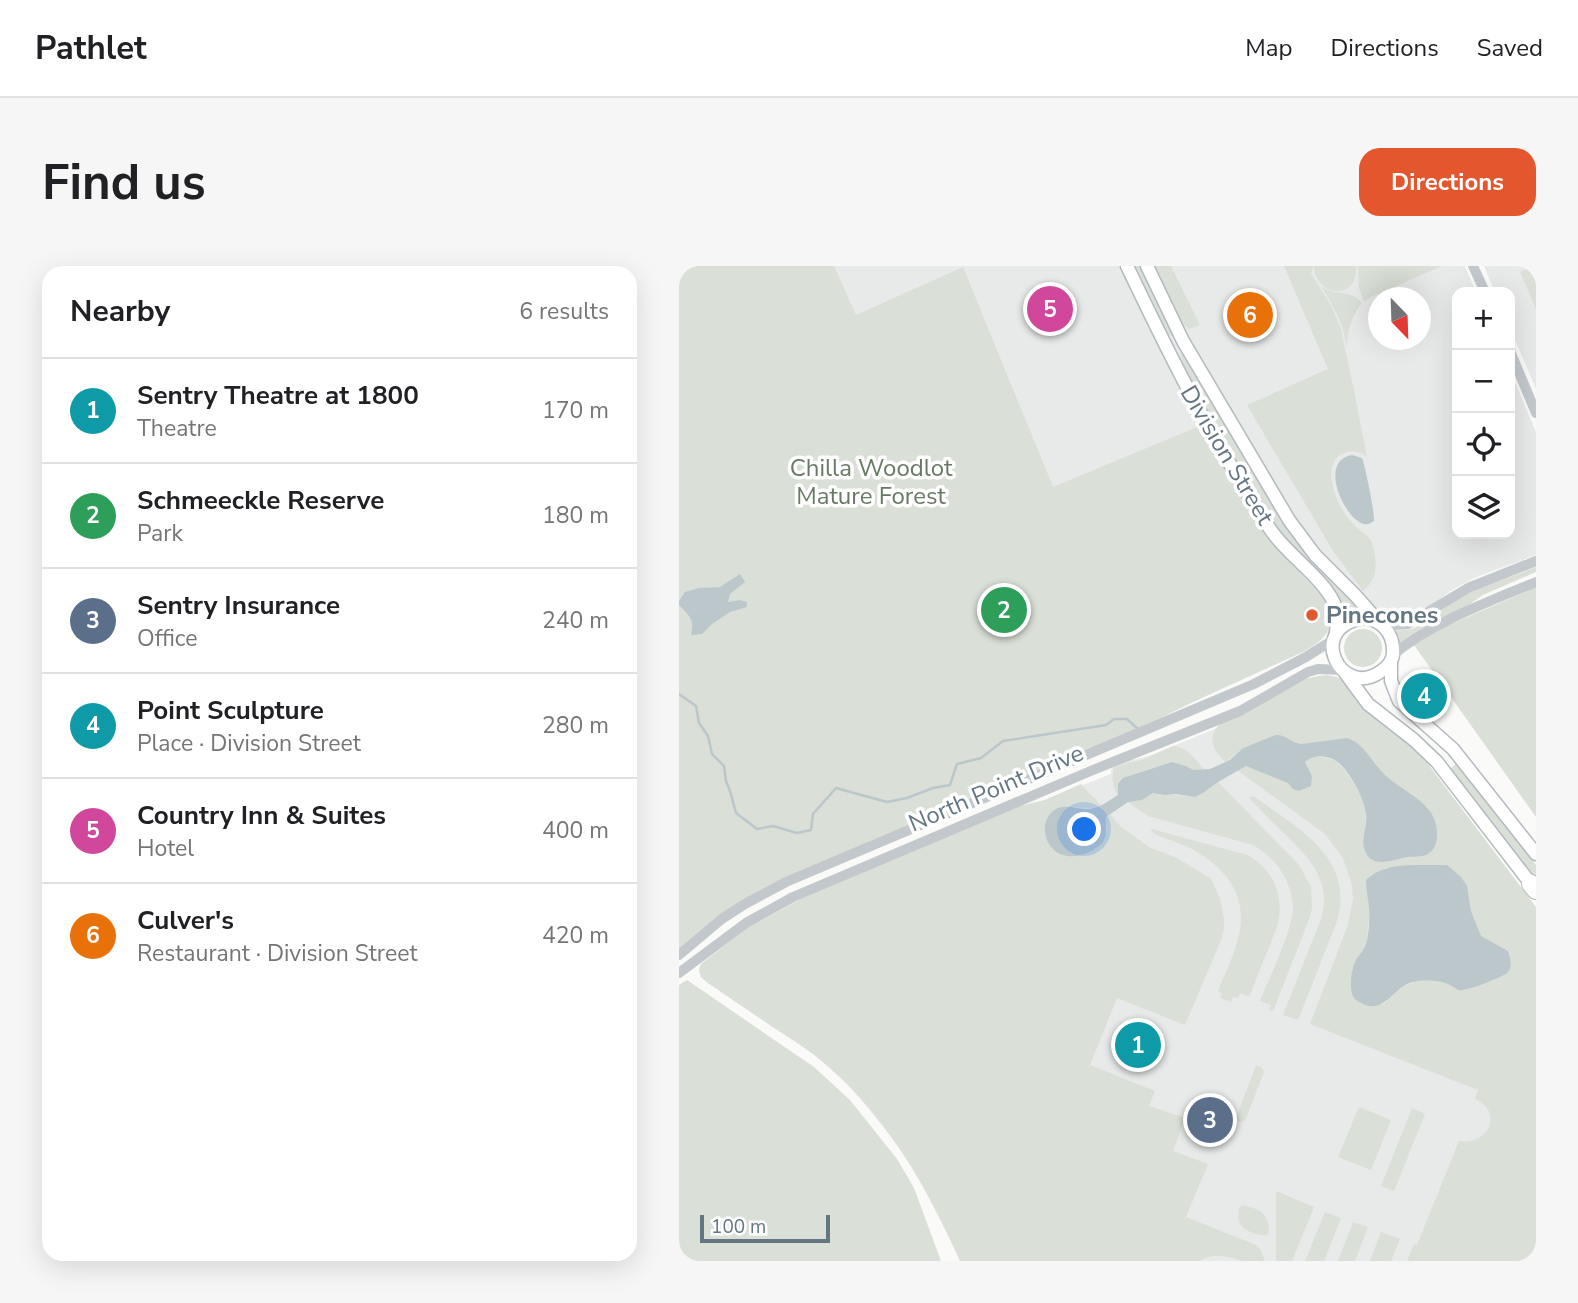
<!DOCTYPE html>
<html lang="en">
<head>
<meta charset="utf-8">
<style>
	body { margin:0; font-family:"Nunito Sans",sans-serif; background:#f6f6f6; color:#202124 }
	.controls { position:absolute; right:21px; top:21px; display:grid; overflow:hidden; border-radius:14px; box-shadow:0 7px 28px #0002 }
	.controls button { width:63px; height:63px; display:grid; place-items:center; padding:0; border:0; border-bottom:2px solid #e0e0e0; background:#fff; color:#202124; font:35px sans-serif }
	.compass { position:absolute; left:689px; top:21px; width:63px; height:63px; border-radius:50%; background:#fff; box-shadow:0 7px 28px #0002; rotate:157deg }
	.scale { position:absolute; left:21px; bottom:18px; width:130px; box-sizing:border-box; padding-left:7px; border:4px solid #657683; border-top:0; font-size:19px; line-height:24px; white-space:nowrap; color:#657683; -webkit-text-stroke:5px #fff; paint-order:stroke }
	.you { position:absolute; left:406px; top:564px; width:24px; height:24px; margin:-18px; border:5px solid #fff; border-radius:50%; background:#1a73e8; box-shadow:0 0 0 10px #1a73e833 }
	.badge { display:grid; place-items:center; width:46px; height:46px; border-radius:50%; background:#e4572e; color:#fff; font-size:23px; font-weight:700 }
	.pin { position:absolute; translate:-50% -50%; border:4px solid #fff; box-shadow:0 2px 7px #0006 }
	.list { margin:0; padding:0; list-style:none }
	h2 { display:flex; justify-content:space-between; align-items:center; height:91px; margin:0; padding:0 28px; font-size:30px }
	h2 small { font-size:23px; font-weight:400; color:#757577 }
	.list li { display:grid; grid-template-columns:46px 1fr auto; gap:21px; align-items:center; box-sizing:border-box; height:105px; padding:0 28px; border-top:2px solid #e0e0e0 }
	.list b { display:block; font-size:26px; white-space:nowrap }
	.list p { margin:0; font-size:23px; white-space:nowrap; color:#757577 }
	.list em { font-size:23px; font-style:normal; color:#757577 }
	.icon { flex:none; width:38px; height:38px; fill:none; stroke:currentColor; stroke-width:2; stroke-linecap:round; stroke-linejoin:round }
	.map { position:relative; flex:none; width:857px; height:995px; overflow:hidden; border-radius:21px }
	header { display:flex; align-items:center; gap:42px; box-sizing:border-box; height:98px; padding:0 35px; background:#fff; border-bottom:2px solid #e0e0e0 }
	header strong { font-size:33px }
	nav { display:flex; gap:38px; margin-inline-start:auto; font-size:24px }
	.intro { display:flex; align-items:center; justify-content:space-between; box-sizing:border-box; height:168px; padding:0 42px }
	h1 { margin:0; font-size:49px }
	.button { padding:18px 32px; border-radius:21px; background:#e4572e; color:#fff; font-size:24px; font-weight:700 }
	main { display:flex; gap:42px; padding:0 42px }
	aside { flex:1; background:#fff; border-radius:21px; box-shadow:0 7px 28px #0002 }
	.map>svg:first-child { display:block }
	.built { fill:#e8e9e9; fill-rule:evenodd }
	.green { fill:#dadfd7; fill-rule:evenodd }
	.water { fill:#bbc7cb }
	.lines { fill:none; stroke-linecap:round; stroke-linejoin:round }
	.stream { stroke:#bbc7cb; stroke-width:2.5 }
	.secondary-casing { stroke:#b3babf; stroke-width:15 }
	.motorway-casing { stroke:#b4b9bd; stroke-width:20 }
	.tertiary { stroke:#c3c8cc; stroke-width:10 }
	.secondary { stroke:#fff; stroke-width:12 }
	.motorway { stroke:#fff; stroke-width:18 }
	.poi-dot { fill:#e4572e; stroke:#fff; stroke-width:2.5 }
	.labels { text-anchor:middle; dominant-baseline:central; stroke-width:7; stroke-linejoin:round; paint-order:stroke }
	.street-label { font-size:24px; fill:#657683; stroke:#fff }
	.park-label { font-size:24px; fill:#687a64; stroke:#fff }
	.poi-label { font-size:24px; font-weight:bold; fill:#657683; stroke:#fff; text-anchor:start }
</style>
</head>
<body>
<header>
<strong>Pathlet</strong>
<nav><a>Map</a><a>Directions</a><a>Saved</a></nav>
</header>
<div class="intro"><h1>Find us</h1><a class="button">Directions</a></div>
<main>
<aside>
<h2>Nearby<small>6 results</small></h2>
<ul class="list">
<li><span class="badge" style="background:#0f9aa8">1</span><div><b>Sentry Theatre at 1800</b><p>Theatre</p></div><em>170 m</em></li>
<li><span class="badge" style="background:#2e9e5b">2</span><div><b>Schmeeckle Reserve</b><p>Park</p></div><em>180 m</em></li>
<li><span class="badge" style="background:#5c6f8a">3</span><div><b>Sentry Insurance</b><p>Office</p></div><em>240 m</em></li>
<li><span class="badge" style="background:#0f9aa8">4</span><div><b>Point Sculpture</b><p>Place · Division Street</p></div><em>280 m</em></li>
<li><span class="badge" style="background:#d1479c">5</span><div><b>Country Inn &amp; Suites</b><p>Hotel</p></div><em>400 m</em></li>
<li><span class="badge" style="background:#e8710a">6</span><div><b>Culver's</b><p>Restaurant · Division Street</p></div><em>420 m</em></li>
</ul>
</aside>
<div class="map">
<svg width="857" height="995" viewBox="0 0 857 995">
	<rect width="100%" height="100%" fill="#fafaf8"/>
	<!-- built -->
	<g class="built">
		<path d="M0 0H786L797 26H778V268H831V104L857 166V289L795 312 773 324 749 342 726 353 717 355 706 354 699 349 666 354 649 367 572 402ZM699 32H741V74H699Z"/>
		<polygon points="805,0 857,0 857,123 831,62 831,26 816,26"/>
		<polygon points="630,424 804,583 857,995 282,995 244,920 226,889 190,843 167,817 137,790 29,717 22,711 20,704 22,698 122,633 337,541 366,534 432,508 432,503 434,501 445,496 470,490"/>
	</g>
	<!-- green -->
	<g class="green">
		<path d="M0 0H155L177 49 284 1 374 221 521 160C541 191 561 223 582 254 595 273 610 291 624 310 635 323 648 331 651 349 653 367 641 377 626 385L512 437 403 491 107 616 0 688Z"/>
		<polygon points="454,0 461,0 494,68 493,70 487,67"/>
		<polygon points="474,0 492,0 521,59 510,63 504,58"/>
		<path d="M605 0H634L633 7 631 6 652 39 662 63 679 144 677 145H679L688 191C682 186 676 184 668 186 660 188 655 193 653 201 649 218 662 247 676 260 683 267 691 269 694 280 698 298 699 312 684 325L654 285 568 139 649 103Z"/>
		<path d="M635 0H677C680 35 636 32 635 0Z"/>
		<polygon points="679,0 763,0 694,30 685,36 680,22"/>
		<polygon points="855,0 857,0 857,43 841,6"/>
		<path d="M642 20C657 31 670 22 683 37 672 50 668 65 668 82 665 59 654 39 642 20Z"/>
		<path d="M502 84H504L534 139 590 231 687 347C678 347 670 347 663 354V342L599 264 576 228 537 165 503 99Z"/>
		<polygon points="857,301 857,306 804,329 784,343 718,382 714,365 733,363 743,358 779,332 792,326"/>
		<polygon points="857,321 857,551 735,379 761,363"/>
		<circle cx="684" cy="382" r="19"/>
		<path d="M648 409 658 411 665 415 732 479 746 494 857 641V995H728L735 978 738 979 780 875C810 880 825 845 796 833L799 824 631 758 669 659 674 633 673 619 664 592 646 568 558 504 567 500H572L609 517 614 523 633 510 626 496 627 494 636 490 656 494 668 506 682 530 687 545 686 565 707 596 728 591 746 590 750 543C731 526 708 516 693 495 686 486 680 476 668 472L622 478H616L596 470 564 482 547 496C537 488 529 477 536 464 540 456 551 454 559 450 581 441 600 425 621 415 630 411 639 410 648 409ZM768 599 790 631 792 645 802 671 829 685 815 714C807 716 787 725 783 724 777 723 772 719 767 717 744 709 721 718 706 737 692 739 687 741 675 732L673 721V704L676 695 687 680 691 643 689 635 705 602Z"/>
		<path d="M494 480C509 481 516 493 525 504H513L507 500 493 496 458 507 439 518V529C433 522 432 508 436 501L447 497 463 494Z"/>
		<polygon points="779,496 857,599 857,616 771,503"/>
		<path d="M539 516 620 599 632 621 633 642 631 651 594 745 590 744 592 739 581 735C590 712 614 664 614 641 613 615 596 591 574 579L469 550 449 536 462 534 474 527 516 531 524 527Z"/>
		<path d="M402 518C408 526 415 531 422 539L415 542 380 541 389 590 407 587 427 564 426 554 431 548 442 561 470 581 498 592 532 613 541 632 545 653V663L542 674 506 759 438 732 411 799 476 825 470 840 506 852 494 885 529 898 507 951 577 979 581 983 586 995C579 995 571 995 563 995 560 995 557 992 553 992 542 989 530 988 521 995H281C248 920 204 844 139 792 127 782 113 773 100 765 76 749 52 733 29 717L22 711 20 704 22 698 68 662 122 633 337 541 366 534Z"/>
		<path d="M573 530 576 531C619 563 676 591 658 655L619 754 604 749 642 653C653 616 632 594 608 570 596 559 584 547 572 534L571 532Z"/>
		<path d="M473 563 568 589C596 604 606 632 598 661L570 731 561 727 559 732 554 731 552 736 541 732 543 727 539 725C546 707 556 688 560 669 569 628 546 601 511 582 500 576 488 574 476 568L472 565Z"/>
		<polygon points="8,714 135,801 171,834 218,893 235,922 262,995 0,995 0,719"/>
		<polygon points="577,799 583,802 585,806 566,855 561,856 556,855"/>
		<polygon points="680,841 712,854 692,904 659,891"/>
		<polygon points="733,842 746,848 715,925 702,920"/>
		<polygon points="597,925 635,941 613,995 597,995"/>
		<path d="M563 939C581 943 590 947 590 967L588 969C579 970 563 965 560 955 559 952 560 945 560 942Z"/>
		<polygon points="646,946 662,952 645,995 626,995"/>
		<polygon points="674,956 689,961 676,995 659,995"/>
		<polygon points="702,966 721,973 712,995 691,995"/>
	</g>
	<!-- water -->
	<g class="water">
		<path d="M673 189 683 192C686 199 696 248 695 255 691 257 690 259 685 258 666 254 638 195 673 189Z"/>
		<path d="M61 308 66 316 51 328 49 336 61 334 68 336V341L51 346 33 358 23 368 12 369C16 354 10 349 0 339V335L6 326 20 322 41 321Z"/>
		<path d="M597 469C608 469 612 477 622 478L668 472C685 477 693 497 706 509 726 528 760 537 758 570 758 577 755 584 749 588 743 592 735 590 728 591 714 594 693 603 686 585 681 573 689 560 687 548 686 534 671 506 660 497 651 489 634 488 626 496L633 510 632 520 620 525 614 523 609 517 567 500 539 516 524 527 516 531 497 528 486 529 474 527 463 534 449 536 427 551C426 558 428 566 426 572 423 579 416 583 410 586 403 589 396 591 389 590 367 588 358 559 374 545 385 535 402 546 415 542 424 540 432 533 439 529V518L444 512 493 496 507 500 514 504 531 503 551 494 564 482Z"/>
		<path d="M768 599 782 611 788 620 792 645 802 670 829 685C831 692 834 699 829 706 825 711 786 726 780 724 776 723 771 718 766 717 756 714 744 714 734 716 715 720 706 748 684 738 683 737 676 734 675 732 670 724 672 704 676 696 679 689 685 685 687 678 690 667 691 652 690 641 689 632 687 624 687 614 707 594 741 600 768 599Z"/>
	</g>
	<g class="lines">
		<!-- stream -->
		<polyline class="stream" points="0,428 17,440 20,457 29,470 33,488 45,500 47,515 51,525 57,547 78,563 94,560 118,567 132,564 134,548 157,522 208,536 228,532 254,522 271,519 278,498 302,492 324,475 427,459 435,453 448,453 460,464"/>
		<!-- secondary casing -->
		<g class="secondary-casing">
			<g id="secondary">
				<path d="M448 0C482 71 516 141 557 208 570 229 582 252 597 271 613 291 644 314 654 335 659 344 658 357 657 367"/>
				<polyline points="468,0 504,75 610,254 636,289 676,329 699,355"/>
				<path d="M684 352C701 353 714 366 714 384 715 394 709 401 701 406 662 433 626 362 684 352Z"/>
				<polyline points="712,395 712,415 720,435 774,483 857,588"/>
				<polyline points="667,408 689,438 735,474 758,496 852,618"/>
			</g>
		</g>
		<!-- motorway casing -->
		<g class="motorway-casing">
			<polyline id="motorway" points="852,618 857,624"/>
		</g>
		<!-- tertiary -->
		<g class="tertiary">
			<polyline points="794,0 806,26"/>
			<polyline points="831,85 857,147"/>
			<polyline points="704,360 729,358 789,322 857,295"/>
			<path d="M714 389C752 357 811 335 857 316"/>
			<polyline points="0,689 44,652 66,638 107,616 575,418 627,391 654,374"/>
			<polyline points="0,707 67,657 114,631 414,504 561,445 629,406 639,403 662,404"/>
		</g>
		<!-- secondary -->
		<use href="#secondary" class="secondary"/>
		<!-- motorway -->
		<use href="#motorway" class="motorway"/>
	</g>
	<!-- markers -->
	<circle class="poi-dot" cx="633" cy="349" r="7"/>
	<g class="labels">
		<!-- street labels -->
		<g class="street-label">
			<text transform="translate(548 189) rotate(59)">Division Street</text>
			<text transform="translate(317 522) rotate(-23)">North Point Drive</text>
		</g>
		<!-- park labels -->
		<g class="park-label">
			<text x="192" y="202">Chilla Woodlot<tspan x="192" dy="28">Mature Forest</tspan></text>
		</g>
		<!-- poi labels -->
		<g class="poi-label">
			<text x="647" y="349">Pinecones</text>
		</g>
	</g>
</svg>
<div class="controls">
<button>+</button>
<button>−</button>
<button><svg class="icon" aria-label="locate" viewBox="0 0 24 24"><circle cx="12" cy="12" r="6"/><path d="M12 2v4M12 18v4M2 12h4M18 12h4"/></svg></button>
<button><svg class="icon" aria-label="layers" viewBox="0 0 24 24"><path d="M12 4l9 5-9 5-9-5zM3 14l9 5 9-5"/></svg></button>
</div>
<svg class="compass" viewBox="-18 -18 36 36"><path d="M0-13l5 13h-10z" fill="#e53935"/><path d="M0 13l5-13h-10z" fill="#757577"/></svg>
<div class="scale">100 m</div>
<div class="you"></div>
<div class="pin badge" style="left:459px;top:779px;background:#0f9aa8">1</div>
<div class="pin badge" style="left:325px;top:344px;background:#2e9e5b">2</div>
<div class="pin badge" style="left:531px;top:854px;background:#5c6f8a">3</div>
<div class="pin badge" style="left:745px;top:430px;background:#0f9aa8">4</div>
<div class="pin badge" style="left:371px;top:43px;background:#d1479c">5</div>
<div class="pin badge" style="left:571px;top:49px;background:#e8710a">6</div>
</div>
</main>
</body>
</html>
